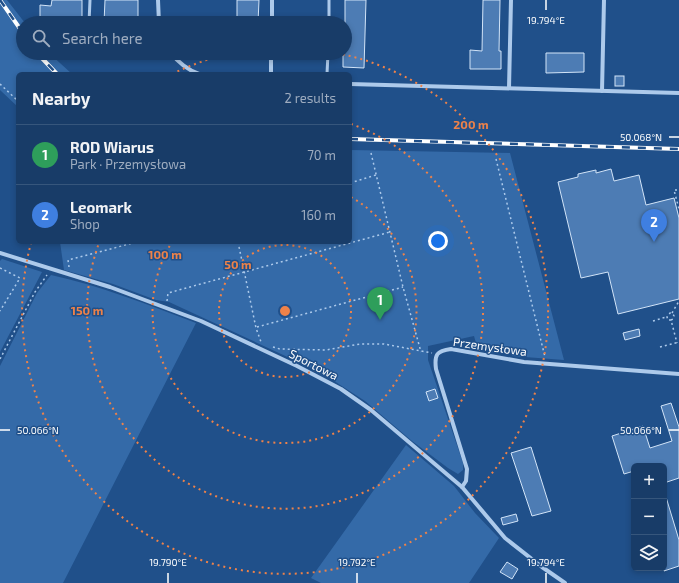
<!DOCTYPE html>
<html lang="en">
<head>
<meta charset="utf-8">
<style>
	body { margin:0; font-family:"Exo 2",sans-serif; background:#21436e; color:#f1f3f6 }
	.controls { position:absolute; right:12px; bottom:12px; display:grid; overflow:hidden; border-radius:6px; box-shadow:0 2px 6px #0003 }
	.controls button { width:36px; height:36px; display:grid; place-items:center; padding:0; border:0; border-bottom:1px solid #36567c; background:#183c68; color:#f1f3f6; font:20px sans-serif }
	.you { position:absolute; left:438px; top:241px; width:14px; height:14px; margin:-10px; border:3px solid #fff; border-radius:50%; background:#1a73e8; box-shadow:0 0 0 6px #1a73e833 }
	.badge { display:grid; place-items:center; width:26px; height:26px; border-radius:50%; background:#f8ce6d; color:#fff; font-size:13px; font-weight:700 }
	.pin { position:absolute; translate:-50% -33px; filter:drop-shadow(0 1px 2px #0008) }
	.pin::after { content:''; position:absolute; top:21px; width:14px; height:12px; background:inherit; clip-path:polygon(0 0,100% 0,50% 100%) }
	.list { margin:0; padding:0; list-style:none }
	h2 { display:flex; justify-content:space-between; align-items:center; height:52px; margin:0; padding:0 16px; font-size:17px }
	h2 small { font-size:13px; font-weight:400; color:#9fadc0 }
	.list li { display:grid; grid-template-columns:26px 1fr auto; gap:12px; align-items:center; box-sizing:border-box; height:60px; padding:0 16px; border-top:1px solid #36567c }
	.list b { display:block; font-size:15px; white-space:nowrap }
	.list p { margin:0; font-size:13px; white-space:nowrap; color:#9fadc0 }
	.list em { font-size:13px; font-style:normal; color:#9fadc0 }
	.icon { flex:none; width:22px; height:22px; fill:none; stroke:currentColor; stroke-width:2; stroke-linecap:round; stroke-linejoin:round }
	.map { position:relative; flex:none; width:679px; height:583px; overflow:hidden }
	.search { position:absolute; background:#183c68; box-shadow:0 2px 6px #0003; left:16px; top:16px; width:336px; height:44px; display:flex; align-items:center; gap:10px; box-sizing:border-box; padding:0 14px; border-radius:22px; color:#9fadc0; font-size:15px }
	.panel { position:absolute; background:#183c68; box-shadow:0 2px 6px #0003; left:16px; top:72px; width:336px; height:172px; border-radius:6px }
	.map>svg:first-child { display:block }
	.green { fill:#346aa8 }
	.building { fill:#4d7cb4; stroke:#d2e4f8 }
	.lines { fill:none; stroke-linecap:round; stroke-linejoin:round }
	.path { stroke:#adcaeb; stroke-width:1.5; stroke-dasharray:2 3; stroke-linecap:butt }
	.service { stroke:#adcaeb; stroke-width:3 }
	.minor { stroke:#adcaeb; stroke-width:4 }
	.rail-casing { stroke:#fff; stroke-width:4 }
	.rail { stroke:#20508a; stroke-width:2.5; stroke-dasharray:8; stroke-linecap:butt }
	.ticks { fill:none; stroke:#fff; stroke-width:1.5 }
	.ring { fill:none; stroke:#ee8249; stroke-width:2; stroke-dasharray:2 4 }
	.labels { text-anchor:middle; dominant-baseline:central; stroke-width:3; stroke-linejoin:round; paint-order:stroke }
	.street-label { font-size:12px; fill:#fff; stroke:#20508a }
	.ticks-label { font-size:10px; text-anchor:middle; fill:#fff; stroke:#20508a; stroke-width:3; stroke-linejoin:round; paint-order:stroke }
	.centre { fill:#ee8249; stroke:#20508a; stroke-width:2 }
	.ring-label { font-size:12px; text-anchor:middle; font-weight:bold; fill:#ee8249; stroke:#20508a; stroke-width:3; stroke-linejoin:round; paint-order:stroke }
</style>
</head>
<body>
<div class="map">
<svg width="679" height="583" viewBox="0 0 679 583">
	<rect width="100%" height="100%" fill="#20508a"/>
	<!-- green -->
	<g class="green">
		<polygon points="0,0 7,0 25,23 23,23 23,53 49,53 72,74 18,74 18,107 0,90"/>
		<polygon points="350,150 510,153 564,360 512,356 512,351 497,348 494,353 484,349 478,350 474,336 428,346 428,360 463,463 463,470 458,474 448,468 412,441 365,401 331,379 307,366 169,302 156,300 113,284 64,270 60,242 350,242"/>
		<polygon points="2,259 42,272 0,352 0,261"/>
		<path d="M51 275C101 286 149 305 196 323L63 583H0V366L37 293Z"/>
		<polygon points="406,445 454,486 475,513 499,538 469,583 321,583 311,578"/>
	</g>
	<!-- building -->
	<g class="building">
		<polygon points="52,0 82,0 82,23 40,23 40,5 51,6"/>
		<polygon points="105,0 138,0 138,23 104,23"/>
		<polygon points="237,0 259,0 258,23 237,23"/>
		<polygon points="345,0 366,0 364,68 343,67 343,53 345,53"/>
		<polygon points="483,0 500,0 499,51 501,51 501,69 470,69 470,50 482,51"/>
		<polygon points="546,53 584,53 584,72 546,73"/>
		<rect x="615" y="76" width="9" height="10"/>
		<polygon points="611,169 614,181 639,175 646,205 674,198 679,218 679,299 618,314 608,272 581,278 558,182 578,177 578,174 596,170 596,173"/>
		<polygon points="639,329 640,336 625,340 623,333"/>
		<polygon points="435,389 438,398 429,401 426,392"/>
		<polygon points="671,403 679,427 679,478 664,483 664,466 634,466 634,471 624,474 612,436 643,426 650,448 672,441 661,406"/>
		<polygon points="531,447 551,511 532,516 511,453"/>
		<polygon points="666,497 679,540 679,566 664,571 664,498"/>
		<polygon points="516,514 518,521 503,525 501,518"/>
		<polygon points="507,562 518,569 512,579 500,572"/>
	</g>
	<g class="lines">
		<!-- path -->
		<g class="path">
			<polyline points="0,84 18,101"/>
			<polyline points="371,153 403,287 421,352"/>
			<polyline points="496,159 545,357"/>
			<polyline points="350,183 376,175"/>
			<polyline points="677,190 674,190 679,209"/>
			<polyline points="238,242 256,328 261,342"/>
			<polyline points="69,267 68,260 137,242"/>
			<polyline points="0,268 20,278 0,311"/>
			<polyline points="167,301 168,293 390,232"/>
			<polyline points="672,313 679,301"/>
			<polyline points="671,320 673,319 674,316 673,314 670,313 667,317 668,320 671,320 677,343"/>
			<polyline points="653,321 666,317"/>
			<polyline points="257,327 403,287"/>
			<polyline points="273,347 280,349 326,350 360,344 384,344 432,353"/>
			<polyline points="660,347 679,342"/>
			<polyline points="0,359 35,292 47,275"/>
		</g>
		<!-- service -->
		<g class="service">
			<polyline points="89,23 90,0"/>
			<polyline points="329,23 329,0"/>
			<polyline points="327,74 328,53"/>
		</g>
		<!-- minor -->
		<g class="minor">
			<polyline points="158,0 159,23"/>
			<polyline points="272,23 272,0"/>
			<path d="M171 53C178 62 188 70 199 74"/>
			<polyline points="271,74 271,53"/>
			<polyline points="350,84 679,93"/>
			<polyline points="509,88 511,0"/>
			<polyline points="602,91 604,0"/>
			<polyline points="0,253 110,287 201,321 297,366 341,389 371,410 462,487 505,538 542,567 565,583"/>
			<path d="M462 487 466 481 467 469 436 369C434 354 437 351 451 349L524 362 679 374"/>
		</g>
		<!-- rail casing -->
		<g class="rail-casing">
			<g id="rail">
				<polyline points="0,0 23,33"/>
				<polyline points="37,53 57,74"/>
				<polyline points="350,139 679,149"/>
			</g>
		</g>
		<!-- rail -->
		<use href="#rail" class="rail"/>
	</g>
	<!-- ticks -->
	<path class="ticks" d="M546 0V10M669 137H679M0 430H10M669 430H679M168 573V583M357 573V583M546 573V583"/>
	<!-- distance rings -->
	<g class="ring">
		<circle cx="285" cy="311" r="66"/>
		<path d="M351 197A132 132 0 1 1 172 242"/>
		<path d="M351 124A198 198 0 1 1 99 243"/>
		<path d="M172 74A263 263 0 0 1 233 53M337 53A263 263 0 1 1 31 243"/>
	</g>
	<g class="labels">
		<!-- street labels -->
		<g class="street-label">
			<text transform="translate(490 346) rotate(8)">Przemysłowa</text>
			<text transform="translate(314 364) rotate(27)">Sportowa</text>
		</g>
	</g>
	<g class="ticks-label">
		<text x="546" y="24">19.794°E</text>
		<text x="641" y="141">50.068°N</text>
		<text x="38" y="434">50.066°N</text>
		<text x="641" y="434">50.066°N</text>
		<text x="168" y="566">19.790°E</text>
		<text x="357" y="566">19.792°E</text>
		<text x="546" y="566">19.794°E</text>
	</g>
	<circle cx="285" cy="311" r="6" class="centre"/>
	<g class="ring-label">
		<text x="471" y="129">200 m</text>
		<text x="165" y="259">100 m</text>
		<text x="238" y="269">50 m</text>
		<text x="87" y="315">150 m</text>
	</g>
</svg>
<div class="controls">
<button>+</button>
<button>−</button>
<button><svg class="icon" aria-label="layers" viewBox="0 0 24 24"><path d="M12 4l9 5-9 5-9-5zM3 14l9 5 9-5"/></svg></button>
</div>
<div class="you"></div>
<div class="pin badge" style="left:380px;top:320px;background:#2e9e5b">1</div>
<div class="pin badge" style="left:654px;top:242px;background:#3f7fe0">2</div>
<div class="search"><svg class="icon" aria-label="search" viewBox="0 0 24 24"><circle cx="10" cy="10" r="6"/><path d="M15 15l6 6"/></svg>Search here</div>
<section class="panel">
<h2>Nearby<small>2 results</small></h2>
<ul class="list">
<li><span class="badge" style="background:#2e9e5b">1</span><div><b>ROD Wiarus</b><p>Park · Przemysłowa</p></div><em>70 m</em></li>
<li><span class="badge" style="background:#3f7fe0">2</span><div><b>Leomark</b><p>Shop</p></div><em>160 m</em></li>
</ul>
</section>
</div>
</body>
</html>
